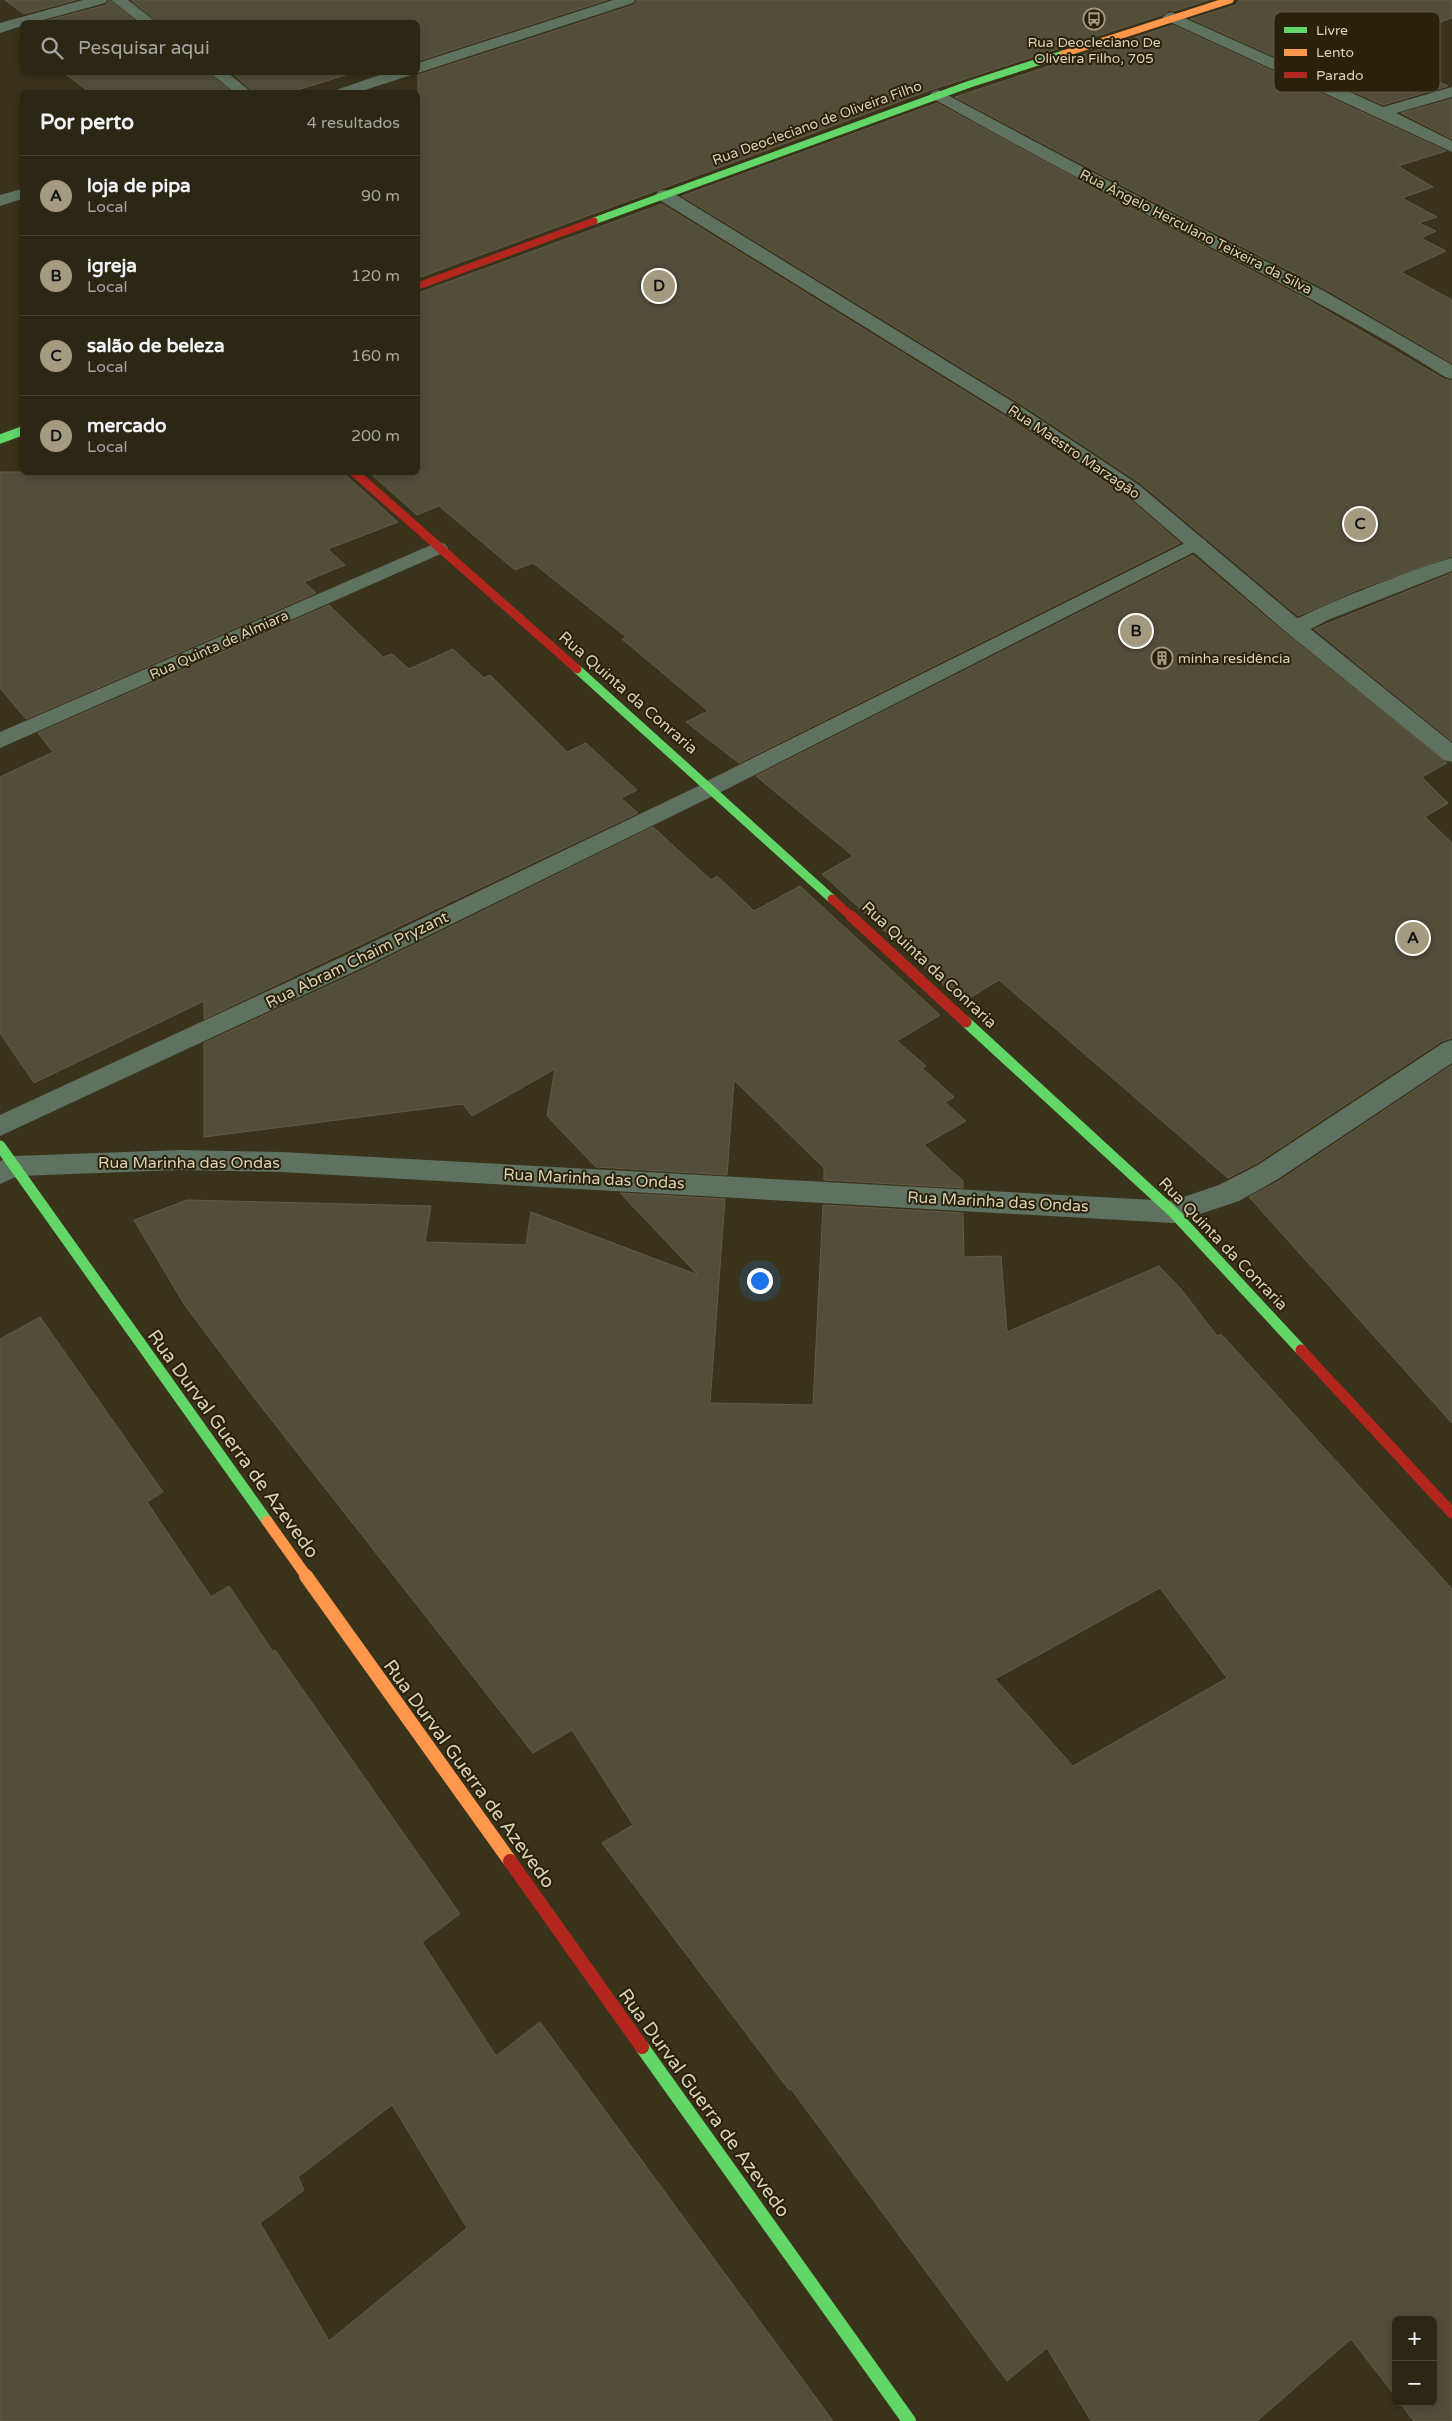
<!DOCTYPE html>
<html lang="pt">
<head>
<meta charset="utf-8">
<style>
	body { margin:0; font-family:"Varela Round",sans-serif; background:#342e1d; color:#f1f3f6 }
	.controls { position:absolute; right:15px; bottom:15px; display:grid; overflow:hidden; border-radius:8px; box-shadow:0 2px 8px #0003 }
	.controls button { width:45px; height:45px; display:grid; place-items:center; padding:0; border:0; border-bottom:1px solid #484334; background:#2c2614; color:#f1f3f6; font:25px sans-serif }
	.you { position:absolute; left:759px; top:1280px; width:18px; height:18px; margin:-12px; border:4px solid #fff; border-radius:50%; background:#1a73e8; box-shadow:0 0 0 8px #1a73e833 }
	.badge { display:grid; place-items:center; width:32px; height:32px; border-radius:50%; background:#a39a7f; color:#111; font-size:16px; font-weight:700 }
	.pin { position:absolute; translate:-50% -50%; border:2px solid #fff; box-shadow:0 1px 5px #0006 }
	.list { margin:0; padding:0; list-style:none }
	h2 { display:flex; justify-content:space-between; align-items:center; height:65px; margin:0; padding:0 20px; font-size:21px }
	h2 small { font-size:16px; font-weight:400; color:#a6a5a0 }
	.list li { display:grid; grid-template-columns:32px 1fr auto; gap:15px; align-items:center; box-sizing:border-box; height:80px; padding:0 20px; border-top:1px solid #484334 }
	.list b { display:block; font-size:19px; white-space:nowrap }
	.list p { margin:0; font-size:16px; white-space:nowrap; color:#a6a5a0 }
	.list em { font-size:16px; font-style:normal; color:#a6a5a0 }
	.icon { flex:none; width:28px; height:28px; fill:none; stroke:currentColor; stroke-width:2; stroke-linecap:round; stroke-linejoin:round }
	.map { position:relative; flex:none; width:1452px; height:2421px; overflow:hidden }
	.search { position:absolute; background:#2c2614; box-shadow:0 2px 8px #0003; left:20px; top:20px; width:400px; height:55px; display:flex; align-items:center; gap:12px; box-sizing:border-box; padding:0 18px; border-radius:8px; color:#a6a5a0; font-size:19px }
	.panel { position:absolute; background:#2c2614; box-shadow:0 2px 8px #0003; left:20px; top:90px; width:400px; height:385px; border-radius:8px }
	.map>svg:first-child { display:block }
	.building { fill:#534e3a; stroke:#635b45; fill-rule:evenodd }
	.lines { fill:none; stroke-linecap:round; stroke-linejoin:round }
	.lane { fill:#5f7160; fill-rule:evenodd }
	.street { fill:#5f7160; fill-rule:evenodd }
	.fast-far3 { stroke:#63d668; stroke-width:7 }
	.fast-far2 { stroke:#63d668; stroke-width:9 }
	.fast-far1 { stroke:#63d668; stroke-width:11 }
	.fast { stroke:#63d668; stroke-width:14 }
	.slow-far2 { stroke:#ff974d; stroke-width:7 }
	.slow-far1 { stroke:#ff974d; stroke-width:11 }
	.slow { stroke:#ff974d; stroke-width:14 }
	.jam-far3 { stroke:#b3261e; stroke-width:7 }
	.jam-far2 { stroke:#b3261e; stroke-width:9 }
	.jam-far1 { stroke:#b3261e; stroke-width:11 }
	.jam { stroke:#b3261e; stroke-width:14 }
	.labels { text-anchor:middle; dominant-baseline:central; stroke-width:4; stroke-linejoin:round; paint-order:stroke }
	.far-poi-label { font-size:14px; fill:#dbd1b5; stroke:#29210a }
	.far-street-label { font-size:14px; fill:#dbd1b5; stroke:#29210a }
	.street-label { font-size:16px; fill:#dbd1b5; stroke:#29210a }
	.near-street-label { font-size:19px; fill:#dbd1b5; stroke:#29210a }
	.key { fill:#29210a; stroke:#5e563d; stroke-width:1 }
	.key-label { font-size:14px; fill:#dbd1b5 }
</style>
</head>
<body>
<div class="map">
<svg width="1452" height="2421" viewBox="0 0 1452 2421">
	<rect width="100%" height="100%" fill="#3a331b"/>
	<!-- building -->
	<g class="building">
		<polygon points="5,0 76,0 24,14"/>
		<polygon points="109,0 137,22 41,22 106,5"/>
		<polygon points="131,0 607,0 418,61 418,22 158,22"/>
		<polygon points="637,0 1209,0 1174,11 1170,10 1162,15 931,90 418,278 418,75 634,5"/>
		<polygon points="1239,0 1452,0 1452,18 1386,41 1413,55 1397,61 1448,86 1383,105 1191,19 1236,5"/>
		<polygon points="1173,25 1446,151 1398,166 1433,187 1402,198 1437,217 1419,223 1436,231 1421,238 1446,251 1401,272 1452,300 1452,363 1325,289 1125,187 955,97"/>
		<polygon points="63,72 207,72 232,92 89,92"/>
		<polygon points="231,72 355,72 291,92 253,92"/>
		<polygon points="1452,99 1452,139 1401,113"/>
		<polygon points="937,103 1112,198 1310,301 1444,379 1452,381 1452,556 1362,588 1298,616 1140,483 1027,408 682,196"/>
		<polygon points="662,204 1011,420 1124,494 1180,543 739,763 686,722 708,711 622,639 626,637 533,563 515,570 439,506 417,515 369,472 418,472 418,293"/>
		<polygon points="0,472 342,472 398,522 328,549 345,565 304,582 316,593 26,719 0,688"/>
		<polygon points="1193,555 1286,634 1447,763 1422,777 1448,803 1425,817 1452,843 1452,1038 1442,1041 1257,1163 1228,1178 999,980 963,1002 822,874 853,856 756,776"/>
		<polygon points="1452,573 1452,741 1314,629"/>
		<polygon points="329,605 383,657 392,654 409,669 453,649 484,678 490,675 567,752 586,743 637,790 621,798 638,813 204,1019 204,1001 34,1083 0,1033 0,777 53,752 38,733"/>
		<polygon points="653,827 711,880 717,876 754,911 800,886 940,1015 897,1041 926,1066 922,1068 954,1097 945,1102 966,1121 924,1145 963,1181 963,1188 824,1180 824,1168 734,1080 727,1175 596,1167 547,1116 555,1069 472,1116 463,1104 204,1137 204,1043 367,968"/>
		<polygon points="1452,1065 1452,1423 1249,1197 1279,1181"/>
		<path d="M620 1193 725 1199 710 1403 813 1405 823 1205 963 1213 964 1257 1001 1256 1007 1332 1159 1266 1181 1289 1217 1336 1221 1334 1233 1347 1452 1589V2421H1414L1399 2402H1433V2320H1396V2397L1351 2339 1257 2421H1091L1047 2348 1007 2381 791 2089 789 2090 602 1843 633 1825 572 1730 533 1753 252 1395 184 1304 134 1220 187 1200 431 1206 425 1242 526 1245 531 1212 698 1275ZM1160 1588 1227 1678 1073 1766 995 1679Z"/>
		<path d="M40 1317 163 1492 147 1502 211 1597 229 1586 273 1652 275 1650 460 1914 422 1942 496 2056 540 2022 833 2421H0V1339ZM392 2105 467 2228 329 2341 260 2223 304 2190 298 2177Z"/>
	</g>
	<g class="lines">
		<!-- lane -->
		<g class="lane">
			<polygon points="111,0 128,0 156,22 139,22"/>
			<polygon points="209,72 227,72 251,92 234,92"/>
			<polygon points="1197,537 1204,539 1207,543 1204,547 719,793 711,796 703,793 699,788 703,783"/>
			<path d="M1452 558V571L1328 620 1303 633 1295 635 1287 633 1284 628C1294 614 1429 563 1452 558Z"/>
			<polygon points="1452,1040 1452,1063 1278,1179 1239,1201 1173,1223 1163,1220 1159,1212 1163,1204 1219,1185 1258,1165 1443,1043"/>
		</g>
		<!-- street -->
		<g class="street">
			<polygon points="83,0 107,0 105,3 36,22 22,22 22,26 0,33 0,23"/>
			<polygon points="613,0 635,0 633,3 424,71 418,73 417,72 418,63"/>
			<polygon points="1171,12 1383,107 1452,87 1452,97 1396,113 1452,141 1452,152 1166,20 1163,17 1166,14"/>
			<polygon points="388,72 412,72 411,75 359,92 337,92 339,89"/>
			<path d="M938 90 1124 189 1324 291 1452 365V379L1445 377C1358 321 1265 275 1173 228 1092 186 1012 143 932 98L930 95 932 92Z"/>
			<polygon points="22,189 22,199 0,206 0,195"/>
			<polygon points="664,190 670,191 1026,410 1139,485 1303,623 1452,743 1452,762 1444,760 1287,633 1125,493 1012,418 658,199 656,195 658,191"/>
			<polygon points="438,542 445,544 448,548 445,552 0,748 0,732"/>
			<polygon points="711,780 719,783 723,788 719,793 366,966 0,1136 0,1115 348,954"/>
			<polygon points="180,1150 281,1152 1173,1201 1183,1204 1187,1212 1183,1220 1173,1223 281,1172 180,1170 18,1176 0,1184 0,1161 14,1156"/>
		</g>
		<!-- fast-far3 -->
		<polyline class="fast-far3" points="594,221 970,84 1063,54"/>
		<!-- fast-far2 -->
		<g class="fast-far2">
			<polyline points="0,439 22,431"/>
			<polyline points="577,669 832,899"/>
		</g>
		<!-- fast-far1 -->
		<g class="fast-far1">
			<polyline points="966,1022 1173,1212 1301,1350"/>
			<polyline points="0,1146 267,1521"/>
		</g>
		<!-- fast -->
		<polyline class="fast" points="642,2047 909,2421"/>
		<!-- slow-far2 -->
		<polyline class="slow-far2" points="1063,54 1230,0"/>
		<!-- slow-far1 -->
		<polyline class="slow-far1" points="267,1521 307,1577"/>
		<!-- slow -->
		<polyline class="slow" points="306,1576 510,1861"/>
		<!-- jam-far3 -->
		<polyline class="jam-far3" points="418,286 594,221"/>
		<!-- jam-far2 -->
		<g class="jam-far2">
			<polyline points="354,472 577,669"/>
			<polyline points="832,899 852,917"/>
		</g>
		<!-- jam-far1 -->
		<g class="jam-far1">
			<polyline points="851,916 966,1022"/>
			<polyline points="1301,1350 1452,1513"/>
		</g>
		<!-- jam -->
		<polyline class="jam" points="510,1861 642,2047"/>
	</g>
	<!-- icons -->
	<defs>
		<g id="bus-ring" transform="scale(1.125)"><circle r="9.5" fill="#29210a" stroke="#a39a7f" stroke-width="1.5"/><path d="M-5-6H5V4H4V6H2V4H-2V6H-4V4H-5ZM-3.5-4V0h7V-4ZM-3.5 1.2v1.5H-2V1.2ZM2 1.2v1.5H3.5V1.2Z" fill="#a39a7f"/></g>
		<g id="building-ring" transform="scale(1.125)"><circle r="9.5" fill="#29210a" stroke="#a39a7f" stroke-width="1.5"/><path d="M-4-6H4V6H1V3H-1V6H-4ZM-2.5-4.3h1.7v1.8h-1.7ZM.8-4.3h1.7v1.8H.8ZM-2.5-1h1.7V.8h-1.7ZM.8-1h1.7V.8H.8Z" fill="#a39a7f"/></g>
	</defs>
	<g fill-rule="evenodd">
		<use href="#bus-ring" x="1094" y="19"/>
		<use href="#building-ring" x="1162" y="658"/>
	</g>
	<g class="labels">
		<!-- far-poi labels -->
		<g class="far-poi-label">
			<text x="1094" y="42">Rua Deocleciano De<tspan x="1094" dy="16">Oliveira Filho, 705</tspan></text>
			<text x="1178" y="658" text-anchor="start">minha residência</text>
		</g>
		<!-- far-street labels -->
		<g class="far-street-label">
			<text transform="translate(817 123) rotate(-20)">Rua Deocleciano de Oliveira Filho</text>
			<text transform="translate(1196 232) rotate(27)">Rua Ângelo Herculano Teixeira da Silva</text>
			<text transform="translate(1074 452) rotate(34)">Rua Maestro Marzagão</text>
			<text transform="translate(219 645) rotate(-24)">Rua Quinta de Almiara</text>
		</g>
		<!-- street labels -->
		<g class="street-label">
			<text transform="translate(628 693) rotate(41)">Rua Quinta da Conraria</text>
			<text transform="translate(357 960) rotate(-26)">Rua Abram Chaim Pryzant</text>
			<text transform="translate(929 965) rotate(43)">Rua Quinta da Conraria</text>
			<text x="189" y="1163">Rua Marinha das Ondas</text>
			<text transform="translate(594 1179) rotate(3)">Rua Marinha das Ondas</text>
			<text transform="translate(998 1202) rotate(3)">Rua Marinha das Ondas</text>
			<text transform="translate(1223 1244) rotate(46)">Rua Quinta da Conraria</text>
		</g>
		<!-- near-street labels -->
		<g class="near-street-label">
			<text transform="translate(233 1444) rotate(54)">Rua Durval Guerra de Azevedo</text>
			<text transform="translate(469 1774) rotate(54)">Rua Durval Guerra de Azevedo</text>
			<text transform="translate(704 2103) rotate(54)">Rua Durval Guerra de Azevedo</text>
		</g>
	</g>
	<!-- legend -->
	<rect x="1274" y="12" width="166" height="80" rx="8" class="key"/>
	<rect x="1284" y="27" width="23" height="6" fill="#63d668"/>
	<rect x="1284" y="49" width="23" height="7" fill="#ff974d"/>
	<rect x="1284" y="72" width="23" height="6" fill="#b3261e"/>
	<g class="key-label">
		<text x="1316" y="35">Livre</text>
		<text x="1316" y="57">Lento</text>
		<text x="1316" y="80">Parado</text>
	</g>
</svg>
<div class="controls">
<button>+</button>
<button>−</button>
</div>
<div class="you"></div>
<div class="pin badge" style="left:1413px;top:938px">A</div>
<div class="pin badge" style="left:1136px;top:631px">B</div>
<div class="pin badge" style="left:1360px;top:524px">C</div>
<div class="pin badge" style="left:659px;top:286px">D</div>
<div class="search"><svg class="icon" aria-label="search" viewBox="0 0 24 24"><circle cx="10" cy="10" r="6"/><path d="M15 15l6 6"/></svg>Pesquisar aqui</div>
<section class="panel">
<h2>Por perto<small>4 resultados</small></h2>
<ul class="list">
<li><span class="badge">A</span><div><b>loja de pipa</b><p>Local</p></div><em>90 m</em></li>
<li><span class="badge">B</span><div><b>igreja</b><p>Local</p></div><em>120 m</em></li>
<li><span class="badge">C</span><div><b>salão de beleza</b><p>Local</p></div><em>160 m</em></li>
<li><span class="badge">D</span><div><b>mercado</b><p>Local</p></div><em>200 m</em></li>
</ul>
</section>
</div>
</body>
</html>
